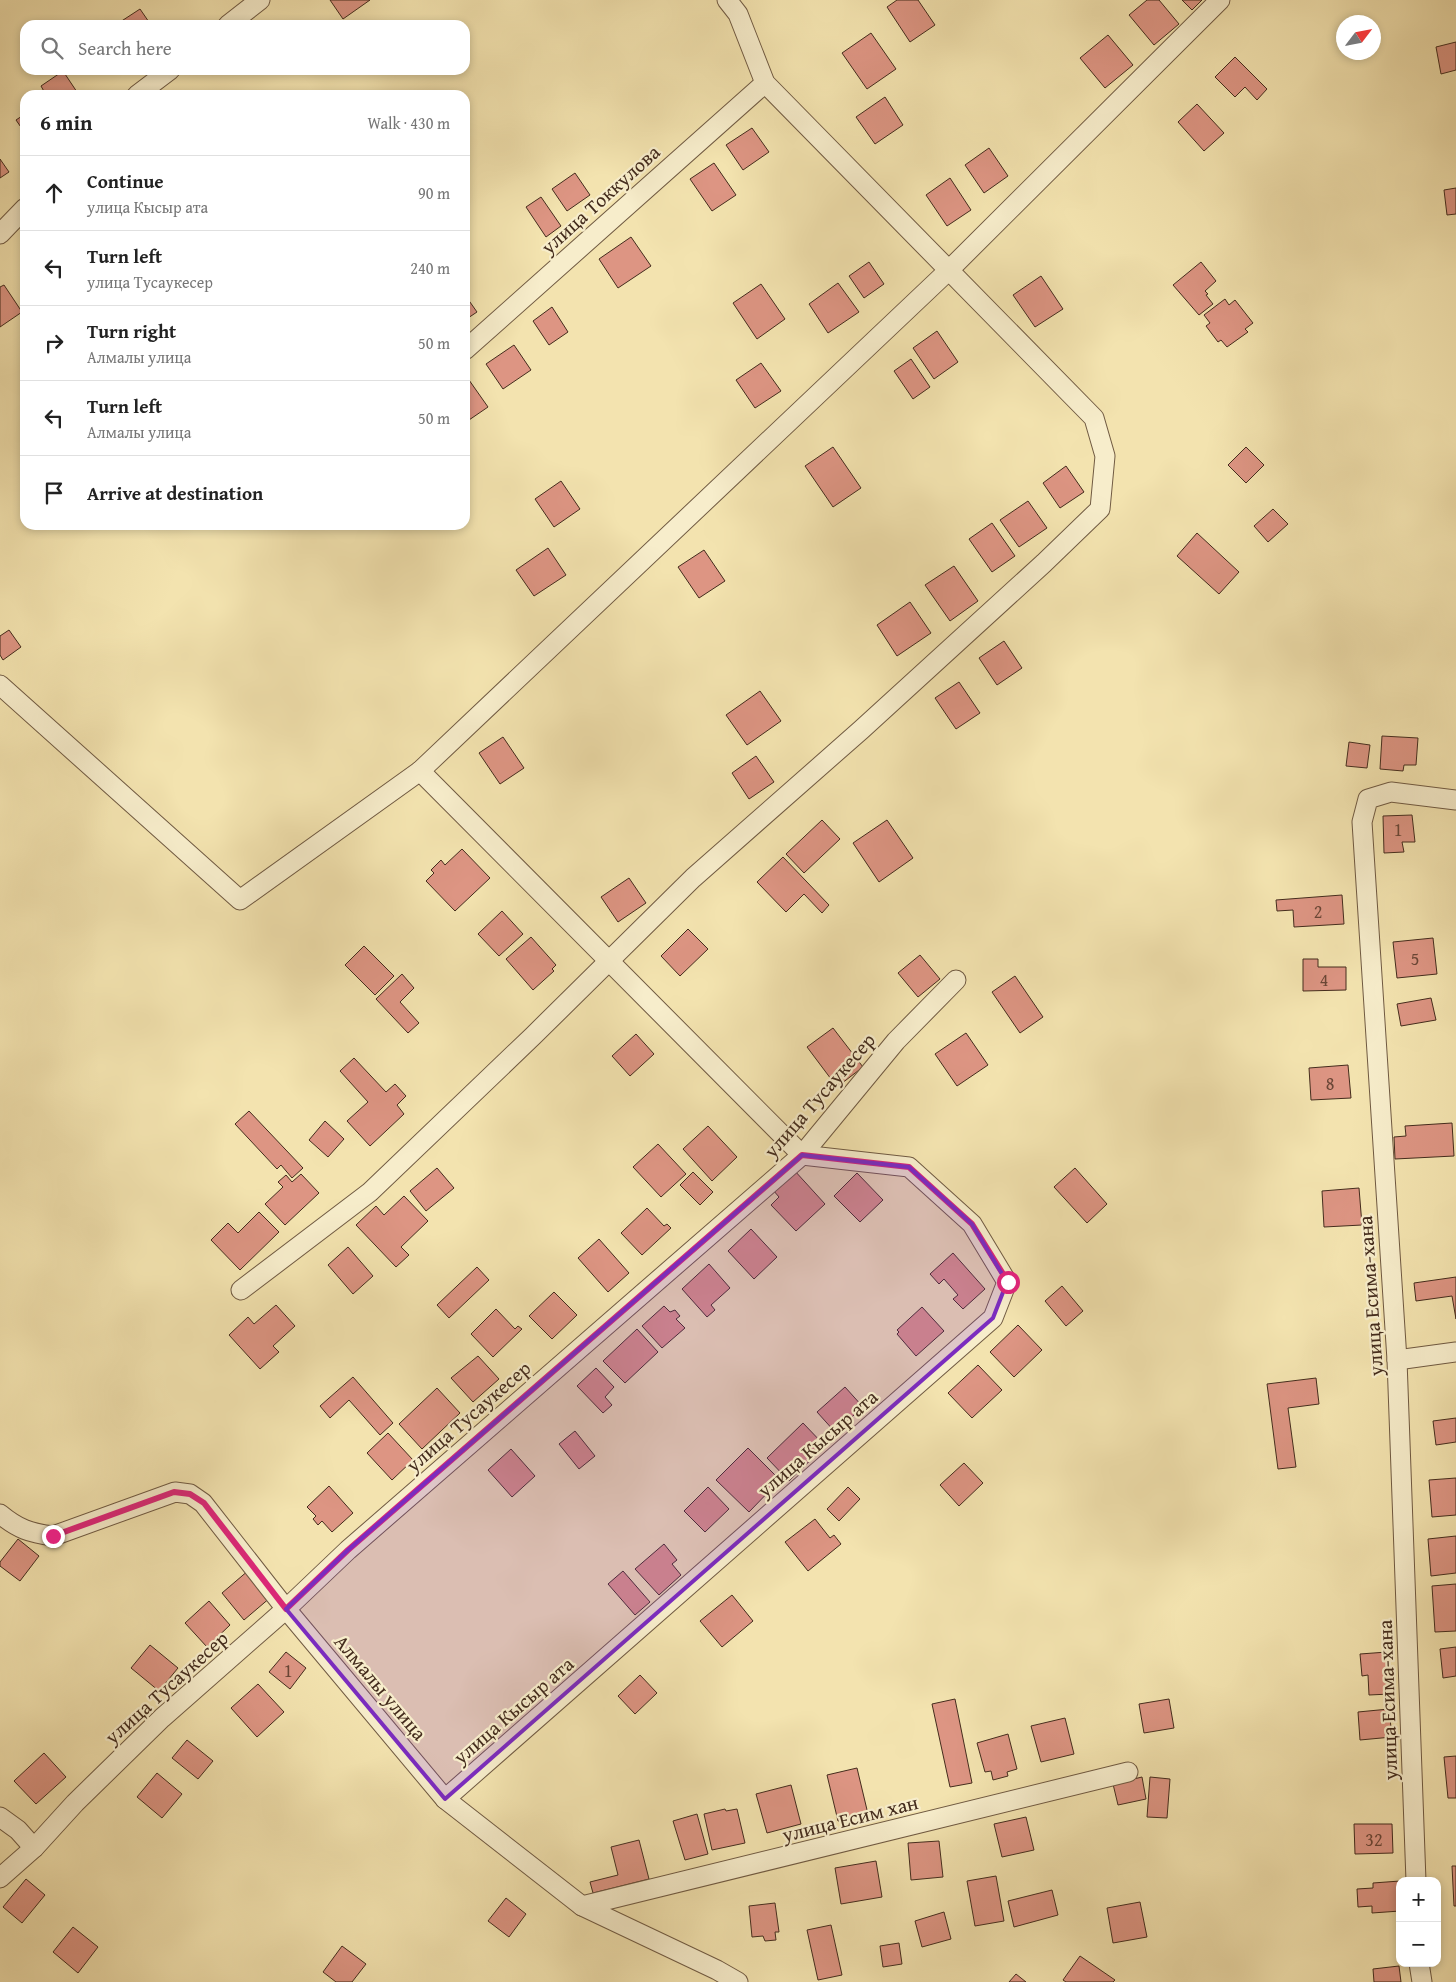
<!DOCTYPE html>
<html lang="en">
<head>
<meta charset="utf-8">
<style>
	body { margin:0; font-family:"Gentium Book Plus",serif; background:#f6f6f6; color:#222 }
	.controls { position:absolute; right:15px; bottom:15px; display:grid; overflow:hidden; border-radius:10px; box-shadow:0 2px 8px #0003 }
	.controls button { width:45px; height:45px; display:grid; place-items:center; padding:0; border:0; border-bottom:1px solid #e0e0e0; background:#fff; color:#222; font:25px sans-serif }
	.compass { position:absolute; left:1336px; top:15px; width:45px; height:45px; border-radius:50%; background:#fff; box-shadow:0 2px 8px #0003; rotate:58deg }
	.stop { position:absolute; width:15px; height:15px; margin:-11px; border:4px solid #db2777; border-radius:50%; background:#fff }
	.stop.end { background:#db2777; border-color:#fff; box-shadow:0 1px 5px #0008 }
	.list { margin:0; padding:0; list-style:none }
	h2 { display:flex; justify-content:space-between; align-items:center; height:65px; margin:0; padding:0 20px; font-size:21px }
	h2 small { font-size:16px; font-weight:400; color:#767676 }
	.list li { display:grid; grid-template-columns:32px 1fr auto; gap:15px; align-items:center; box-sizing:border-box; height:75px; padding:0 20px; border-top:1px solid #e0e0e0 }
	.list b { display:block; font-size:19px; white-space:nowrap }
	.list p { margin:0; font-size:16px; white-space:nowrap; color:#767676 }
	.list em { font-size:16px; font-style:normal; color:#767676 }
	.icon { flex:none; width:28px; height:28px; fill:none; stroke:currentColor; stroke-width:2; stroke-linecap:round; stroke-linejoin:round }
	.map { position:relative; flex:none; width:1456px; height:1982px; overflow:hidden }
	.search { position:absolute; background:#fff; box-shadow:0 2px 8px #0003; left:20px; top:20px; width:450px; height:55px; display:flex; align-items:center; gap:12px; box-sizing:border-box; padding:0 18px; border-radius:15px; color:#767676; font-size:19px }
	.panel { position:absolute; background:#fff; box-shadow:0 2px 8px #0003; left:20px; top:90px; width:450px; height:440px; border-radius:15px }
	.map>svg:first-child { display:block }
	.building { fill:#dd9583; stroke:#442c1d }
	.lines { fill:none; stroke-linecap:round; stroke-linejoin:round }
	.street-casing { stroke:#705a42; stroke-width:21 }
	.street { stroke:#f7edcb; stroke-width:19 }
	.route { stroke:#db2777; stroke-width:6 }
	.marked { fill:#7b2cbf; fill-opacity:0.2; stroke:#7b2cbf; stroke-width:4; stroke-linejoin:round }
	.labels { text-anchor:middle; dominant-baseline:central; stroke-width:4.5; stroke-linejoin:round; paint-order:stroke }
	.number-label { font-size:18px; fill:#6a4636 }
	.street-label { font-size:20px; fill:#442c1d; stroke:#f7edcb }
</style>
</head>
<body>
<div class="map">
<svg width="1456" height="1982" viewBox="0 0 1456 1982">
	<rect width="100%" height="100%" fill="#f3e3af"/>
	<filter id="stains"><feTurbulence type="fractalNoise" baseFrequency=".004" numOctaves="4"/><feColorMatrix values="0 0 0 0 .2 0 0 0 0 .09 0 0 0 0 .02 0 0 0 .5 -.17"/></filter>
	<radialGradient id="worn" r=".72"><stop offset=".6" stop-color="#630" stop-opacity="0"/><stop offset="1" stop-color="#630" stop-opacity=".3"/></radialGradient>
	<!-- building -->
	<g class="building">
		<polygon points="330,0 370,0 343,19"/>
		<polygon points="897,0 918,0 935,25 910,42 887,7"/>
		<polygon points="1147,0 1159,0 1179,24 1154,45 1129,15"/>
		<polygon points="1182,0 1202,0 1192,10"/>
		<polygon points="140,9 151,25 118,25 117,24"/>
		<polygon points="871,33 896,69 867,89 842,53"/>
		<polygon points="1108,35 1133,65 1105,88 1080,58"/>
		<polygon points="1456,42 1456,70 1441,74 1436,47"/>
		<polygon points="1235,57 1267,89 1257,100 1245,87 1235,97 1215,77"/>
		<polygon points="63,71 79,95 46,95 41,86"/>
		<polygon points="885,97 903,125 875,144 856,117"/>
		<polygon points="1197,104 1224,133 1204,151 1178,122"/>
		<polygon points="25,114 25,133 16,120"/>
		<polygon points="752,128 769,152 743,170 726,145"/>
		<polygon points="989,148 1008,176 984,193 965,165"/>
		<polygon points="0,159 9,172 0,178"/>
		<polygon points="714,163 736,195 712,211 690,179"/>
		<polygon points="575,173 590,195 567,211 552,189"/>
		<polygon points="950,178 971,210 947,226 926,195"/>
		<polygon points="1456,188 1456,214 1447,215 1444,190"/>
		<polygon points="541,197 561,226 546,237 526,207"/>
		<polygon points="631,237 651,266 618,288 599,259"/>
		<polygon points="869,262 884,284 864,298 849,276"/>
		<polygon points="1201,262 1216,281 1205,291 1208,294 1206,295 1213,304 1199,315 1173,285"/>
		<polygon points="1041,276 1063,309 1035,327 1013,295"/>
		<polygon points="838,283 859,312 828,333 809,304"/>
		<polygon points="761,284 785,319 757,339 733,303"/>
		<polygon points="4,285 22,312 0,327 0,287"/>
		<polygon points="465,295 477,312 465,320"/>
		<polygon points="1225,299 1229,305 1235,300 1253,323 1245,329 1248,332 1227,347 1221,340 1218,342 1206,326 1210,323 1204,315"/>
		<polygon points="552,307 568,332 549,345 533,321"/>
		<polygon points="937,331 958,362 934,379 913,348"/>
		<polygon points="514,345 531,370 503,389 486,364"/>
		<polygon points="911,359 930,387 913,399 894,371"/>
		<polygon points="761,363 781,391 755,408 736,380"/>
		<polygon points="469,380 488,407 469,420 465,414 465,383"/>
		<polygon points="833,447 861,488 833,507 805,466"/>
		<polygon points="1246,447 1264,465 1246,483 1228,465"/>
		<polygon points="1066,466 1084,492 1060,508 1043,483"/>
		<polygon points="561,481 580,509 554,527 535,499"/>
		<polygon points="1028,501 1047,528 1019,547 1000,520"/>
		<polygon points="1273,509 1288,524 1268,542 1254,526"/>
		<polygon points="992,523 1015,556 992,572 969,539"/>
		<polygon points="1197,533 1239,572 1219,594 1177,556"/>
		<polygon points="548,548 566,575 534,596 516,570"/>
		<polygon points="704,550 725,581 699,598 678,567"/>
		<polygon points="954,566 978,601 950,621 925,585"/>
		<polygon points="910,602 931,633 897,656 877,625"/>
		<polygon points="9,630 21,647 3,660 0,655 0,636"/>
		<polygon points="1004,641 1022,668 997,685 979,658"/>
		<polygon points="959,682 980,713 956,729 935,698"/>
		<polygon points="760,691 781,721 747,745 726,715"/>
		<polygon points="1382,736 1418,738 1416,765 1404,765 1403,771 1380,769"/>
		<polygon points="503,737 524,768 500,784 479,753"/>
		<polygon points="1349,742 1370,745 1367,768 1346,766"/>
		<polygon points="756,756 774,782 749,799 732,773"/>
		<polygon points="1412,815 1415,842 1402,842 1404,852 1384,853 1383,816"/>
		<polygon points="822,820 840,839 804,873 786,854"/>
		<polygon points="887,820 913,858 879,882 853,843"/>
		<polygon points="462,849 490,878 455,911 426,881 434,873 431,870 441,860 445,865"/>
		<polygon points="783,857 829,905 822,913 804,894 786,912 757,882"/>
		<polygon points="629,878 646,903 618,922 601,897"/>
		<polygon points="1342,895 1344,924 1294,927 1293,910 1277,911 1276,900"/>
		<polygon points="502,911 523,934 499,956 478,934"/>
		<polygon points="688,929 708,949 680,976 661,956"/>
		<polygon points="531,937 556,965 552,969 554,971 533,990 506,959"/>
		<polygon points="1433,938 1437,974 1397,978 1393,942"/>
		<polygon points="364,946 394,976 375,995 345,965"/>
		<polygon points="920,955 940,979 918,997 898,973"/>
		<polygon points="1303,959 1318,959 1318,967 1346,967 1346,990 1303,991"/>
		<polygon points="402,974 414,988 400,1002 419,1023 408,1033 376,999"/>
		<polygon points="1015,976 1043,1017 1020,1033 992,992"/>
		<polygon points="1431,998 1436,1020 1401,1026 1397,1004"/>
		<polygon points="833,1028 863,1067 837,1087 807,1047"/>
		<polygon points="966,1033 988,1065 957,1086 935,1054"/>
		<polygon points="636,1034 654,1054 630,1076 612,1056"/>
		<polygon points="354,1058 386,1092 395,1084 406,1096 397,1105 404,1114 370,1146 347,1121 368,1102 340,1071"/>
		<polygon points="1348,1065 1351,1098 1311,1100 1309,1068"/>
		<polygon points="249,1111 303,1168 292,1178 281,1165 277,1169 235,1124"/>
		<polygon points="325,1121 344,1139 328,1157 309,1140"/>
		<polygon points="1452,1123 1454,1156 1395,1159 1394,1137 1406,1136 1405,1126"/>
		<polygon points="708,1126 737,1157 712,1181 683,1149"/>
		<polygon points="658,1144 686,1174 661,1197 633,1167"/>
		<polygon points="437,1168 454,1188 426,1211 410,1191"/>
		<polygon points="1075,1168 1107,1204 1087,1223 1054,1187"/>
		<polygon points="794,1170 825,1204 796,1231 771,1205 779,1197 773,1190"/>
		<polygon points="693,1172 713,1192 700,1205 680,1185"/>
		<polygon points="857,1173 883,1200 860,1222 834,1196"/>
		<polygon points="301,1174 319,1193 285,1225 265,1204 283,1187 278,1182 286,1175 292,1182"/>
		<polygon points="1359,1188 1362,1225 1324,1227 1322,1191"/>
		<polygon points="404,1196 428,1221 401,1247 409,1255 396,1267 356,1225 376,1206 384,1215"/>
		<polygon points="647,1208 664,1226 667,1224 671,1228 642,1255 621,1233"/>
		<polygon points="259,1212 279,1232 240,1270 211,1240 228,1223 238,1233"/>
		<polygon points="751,1229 777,1257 754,1279 728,1251"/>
		<polygon points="599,1239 629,1273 608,1292 578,1258"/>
		<polygon points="348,1247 373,1276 353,1294 328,1265"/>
		<polygon points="953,1253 985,1289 963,1309 953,1299 958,1295 944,1279 939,1284 930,1274"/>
		<polygon points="709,1264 730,1288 711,1305 715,1310 707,1317 682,1289"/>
		<polygon points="477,1267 489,1280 449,1318 437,1305"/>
		<polygon points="1456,1277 1456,1319 1452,1296 1416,1301 1414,1283"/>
		<polygon points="1062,1286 1083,1311 1066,1326 1045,1301"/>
		<polygon points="554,1292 577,1315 552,1339 529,1316"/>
		<polygon points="276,1305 295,1326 273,1346 279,1352 260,1369 229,1335 248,1317 254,1324"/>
		<polygon points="664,1306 670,1312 675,1310 680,1316 676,1319 685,1328 662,1348 642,1326"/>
		<polygon points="922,1307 944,1331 916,1356 897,1334 899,1332 897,1330"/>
		<polygon points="496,1309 515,1329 518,1326 522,1329 493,1357 471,1334"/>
		<polygon points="1018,1325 1042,1350 1014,1377 990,1352"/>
		<polygon points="637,1329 658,1352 625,1383 603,1361"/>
		<polygon points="478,1356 499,1379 473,1402 451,1378"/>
		<polygon points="978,1365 1002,1390 972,1418 948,1393"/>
		<polygon points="596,1368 614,1387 605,1397 612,1405 603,1413 577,1386"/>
		<polygon points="353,1377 393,1423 380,1435 349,1400 330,1418 320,1406"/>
		<polygon points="1316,1378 1319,1404 1288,1408 1296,1467 1278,1469 1267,1384"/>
		<polygon points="845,1387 863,1407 835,1432 817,1412"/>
		<polygon points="437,1388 460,1413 422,1449 399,1424"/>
		<polygon points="1456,1418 1456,1442 1436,1445 1433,1421"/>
		<polygon points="803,1423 825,1446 789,1481 767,1458"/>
		<polygon points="575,1431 595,1456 579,1469 559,1444"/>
		<polygon points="388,1433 413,1460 392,1480 367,1453"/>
		<polygon points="748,1448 780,1480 749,1512 716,1480"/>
		<polygon points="511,1449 535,1476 512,1497 488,1470"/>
		<polygon points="964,1463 983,1483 959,1506 940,1485"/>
		<polygon points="1456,1478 1456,1515 1432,1517 1429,1480"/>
		<polygon points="329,1486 353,1513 332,1532 322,1521 318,1525 313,1519 316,1516 307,1507"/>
		<polygon points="708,1487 729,1509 705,1532 684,1511"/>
		<polygon points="848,1487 860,1499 839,1521 827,1509"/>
		<polygon points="815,1519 830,1538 834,1535 841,1544 808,1571 785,1542"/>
		<polygon points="1456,1536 1456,1573 1431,1576 1428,1539"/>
		<polygon points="18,1539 39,1556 20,1581 0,1566 0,1562"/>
		<polygon points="664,1544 677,1560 672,1564 681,1575 659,1595 635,1569"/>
		<polygon points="249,1570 271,1597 244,1620 222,1593"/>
		<polygon points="623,1571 650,1602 635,1615 608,1584"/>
		<polygon points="1456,1584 1456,1631 1435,1632 1432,1586"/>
		<polygon points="732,1595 753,1621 722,1647 700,1621"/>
		<polygon points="209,1601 230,1625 207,1647 185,1623"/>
		<polygon points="150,1645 178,1668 159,1691 131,1668"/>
		<polygon points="1456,1647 1456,1676 1443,1678 1440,1649"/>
		<polygon points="286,1652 306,1668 290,1689 269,1672"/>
		<polygon points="1387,1652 1390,1694 1369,1695 1368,1675 1362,1676 1360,1654"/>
		<polygon points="640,1675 657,1693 635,1714 618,1696"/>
		<polygon points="258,1684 284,1712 257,1737 231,1708"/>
		<polygon points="955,1699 972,1783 950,1787 932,1704"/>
		<polygon points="1169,1699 1174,1728 1144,1733 1139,1704"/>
		<polygon points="1389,1709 1392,1737 1360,1740 1358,1712"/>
		<polygon points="1065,1718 1074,1754 1041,1762 1031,1726"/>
		<polygon points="1008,1734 1017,1769 1007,1772 1008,1776 993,1780 991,1771 985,1772 977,1743"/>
		<polygon points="187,1740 213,1761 198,1779 172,1758"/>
		<polygon points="44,1753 66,1777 36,1804 14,1781"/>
		<polygon points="1456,1756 1456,1798 1448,1798 1444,1757"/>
		<polygon points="857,1768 868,1814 838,1821 827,1775"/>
		<polygon points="157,1773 182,1794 162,1818 137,1797"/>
		<polygon points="1142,1777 1146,1799 1118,1805 1113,1784"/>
		<polygon points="1150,1777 1170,1779 1167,1818 1147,1817"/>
		<polygon points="791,1785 801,1824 767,1833 756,1794"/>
		<polygon points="725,1809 726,1811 737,1809 745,1843 712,1850 704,1814"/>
		<polygon points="697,1814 708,1854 685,1860 673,1821"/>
		<polygon points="1026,1817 1034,1850 1002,1857 994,1824"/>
		<polygon points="1354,1824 1392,1824 1393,1853 1355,1854"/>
		<polygon points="639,1840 649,1879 593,1893 590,1882 618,1875 611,1847"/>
		<polygon points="939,1841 943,1877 911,1880 908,1843"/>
		<polygon points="876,1861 882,1897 841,1904 835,1868"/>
		<polygon points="1452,1866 1456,1866 1456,1906 1454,1906"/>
		<polygon points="996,1876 1004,1921 975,1926 967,1881"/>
		<polygon points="26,1879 45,1895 22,1923 3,1907"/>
		<polygon points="1400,1881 1400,1911 1372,1913 1372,1906 1358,1907 1357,1889 1373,1888 1373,1883"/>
		<polygon points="1052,1890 1058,1915 1014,1927 1008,1901"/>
		<polygon points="506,1898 526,1914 509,1937 488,1921"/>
		<polygon points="1140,1902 1147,1937 1113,1943 1107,1908"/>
		<polygon points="775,1903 779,1932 775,1932 776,1940 765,1941 763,1936 752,1937 749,1906"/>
		<polygon points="944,1912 951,1939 922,1947 915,1921"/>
		<polygon points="831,1925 842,1975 818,1980 807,1930"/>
		<polygon points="73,1927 98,1947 78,1973 53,1952"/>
		<polygon points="899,1943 902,1964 883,1967 880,1946"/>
		<polygon points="342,1946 366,1964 352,1982 336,1982 323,1972"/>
		<polygon points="1080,1956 1115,1980 1113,1982 1066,1982 1063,1980"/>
		<polygon points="1399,1966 1401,1982 1374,1982 1373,1969"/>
		<polygon points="1016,1974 1026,1982 1009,1982"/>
	</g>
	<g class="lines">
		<!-- street casing -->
		<g class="street-casing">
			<g id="street">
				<polyline points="228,25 260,0"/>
				<polyline points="137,95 170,70"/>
				<polyline points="0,234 25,208"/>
				<polyline points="465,350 765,83"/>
				<polyline points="0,685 240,900 420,771 802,1155 909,1167 972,1224 1007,1282 993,1318 445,1799"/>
				<polyline points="420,771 949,270 1220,0"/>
				<polyline points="241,1290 370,1192 533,1036 693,878 861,730 1044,563 1100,509 1105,456 1094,418 765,83 738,14 727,0"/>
				<polyline points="1397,1360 1456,1352"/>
				<path d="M0 1514C18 1529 30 1533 53 1536L175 1492 190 1494 203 1503 286 1609 445 1799 582 1906 717 1970 738 1982"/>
				<polyline points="0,1817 18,1830 34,1848"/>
				<polyline points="0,1878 34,1848 75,1803 162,1718 286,1609 348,1550 802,1155 896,1041 956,980"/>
				<polyline points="1416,1881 1397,1360 1362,822 1368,799 1391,792 1456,800"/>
				<polyline points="582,1906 1128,1772"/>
				<polyline points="1419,1963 1422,1982"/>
			</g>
		</g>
		<!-- street -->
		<use href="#street" class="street"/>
	</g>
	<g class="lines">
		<!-- route -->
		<polyline class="route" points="53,1536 174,1492 190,1494 204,1503 286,1609 348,1550 802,1155 909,1167 972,1224 1008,1282"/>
	</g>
	<!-- marked area -->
	<path class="marked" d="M802 1155 909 1167 972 1224 1007 1282 993 1318 445 1799 286 1609 348 1550Z"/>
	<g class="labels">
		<!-- number labels -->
		<g class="number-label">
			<text x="1398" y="829">1</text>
			<text x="1318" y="911">2</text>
			<text x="1415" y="958">5</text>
			<text x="1324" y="979">4</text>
			<text x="1330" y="1083">8</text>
			<text x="288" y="1670">1</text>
			<text x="1374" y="1839">32</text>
		</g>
		<!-- street labels -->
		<g class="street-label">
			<text transform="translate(600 199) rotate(-42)">улица Токкулова</text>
			<text transform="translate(819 1095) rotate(-49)">улица Тусаукесер</text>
			<text transform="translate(1370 1296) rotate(-94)">улица Есима-хана</text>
			<text transform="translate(468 1416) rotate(-41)">улица Тусаукесер</text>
			<text transform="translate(817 1443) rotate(-41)">улица Кысыр ата</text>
			<text transform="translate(166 1687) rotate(-42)">улица Тусаукесер</text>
			<text transform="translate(381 1687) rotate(50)">Алмалы улица</text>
			<text transform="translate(1387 1700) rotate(-92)">улица Есима-хана</text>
			<text transform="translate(513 1710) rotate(-41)">улица Кысыр ата</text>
			<text transform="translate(850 1818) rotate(-14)">улица Есим хан</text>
		</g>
	</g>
	<rect width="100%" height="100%" filter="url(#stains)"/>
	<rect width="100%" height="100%" fill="url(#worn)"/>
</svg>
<div class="controls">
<button>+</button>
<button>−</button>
</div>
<svg class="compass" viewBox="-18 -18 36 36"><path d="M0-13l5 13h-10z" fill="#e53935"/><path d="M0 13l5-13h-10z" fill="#767676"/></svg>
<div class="stop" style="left:1008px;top:1282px"></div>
<div class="stop end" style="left:53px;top:1536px"></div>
<div class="search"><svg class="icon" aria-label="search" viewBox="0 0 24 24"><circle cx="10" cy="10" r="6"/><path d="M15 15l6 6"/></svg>Search here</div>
<section class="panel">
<h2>6 min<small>Walk · 430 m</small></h2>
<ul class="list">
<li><svg class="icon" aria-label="ahead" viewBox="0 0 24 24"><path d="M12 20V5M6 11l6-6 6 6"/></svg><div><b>Continue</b><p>улица Кысыр ата</p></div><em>90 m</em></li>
<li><svg class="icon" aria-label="left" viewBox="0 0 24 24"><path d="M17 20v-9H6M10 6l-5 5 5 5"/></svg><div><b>Turn left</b><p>улица Тусаукесер</p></div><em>240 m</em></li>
<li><svg class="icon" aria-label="right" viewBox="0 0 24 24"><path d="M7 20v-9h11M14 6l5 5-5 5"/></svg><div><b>Turn right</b><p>Алмалы улица</p></div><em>50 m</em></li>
<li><svg class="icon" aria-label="left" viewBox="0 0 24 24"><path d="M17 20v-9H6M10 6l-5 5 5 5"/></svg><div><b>Turn left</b><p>Алмалы улица</p></div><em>50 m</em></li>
<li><svg class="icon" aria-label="arrive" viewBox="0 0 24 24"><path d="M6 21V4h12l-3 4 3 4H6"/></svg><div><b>Arrive at destination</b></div></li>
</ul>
</section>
</div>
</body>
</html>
